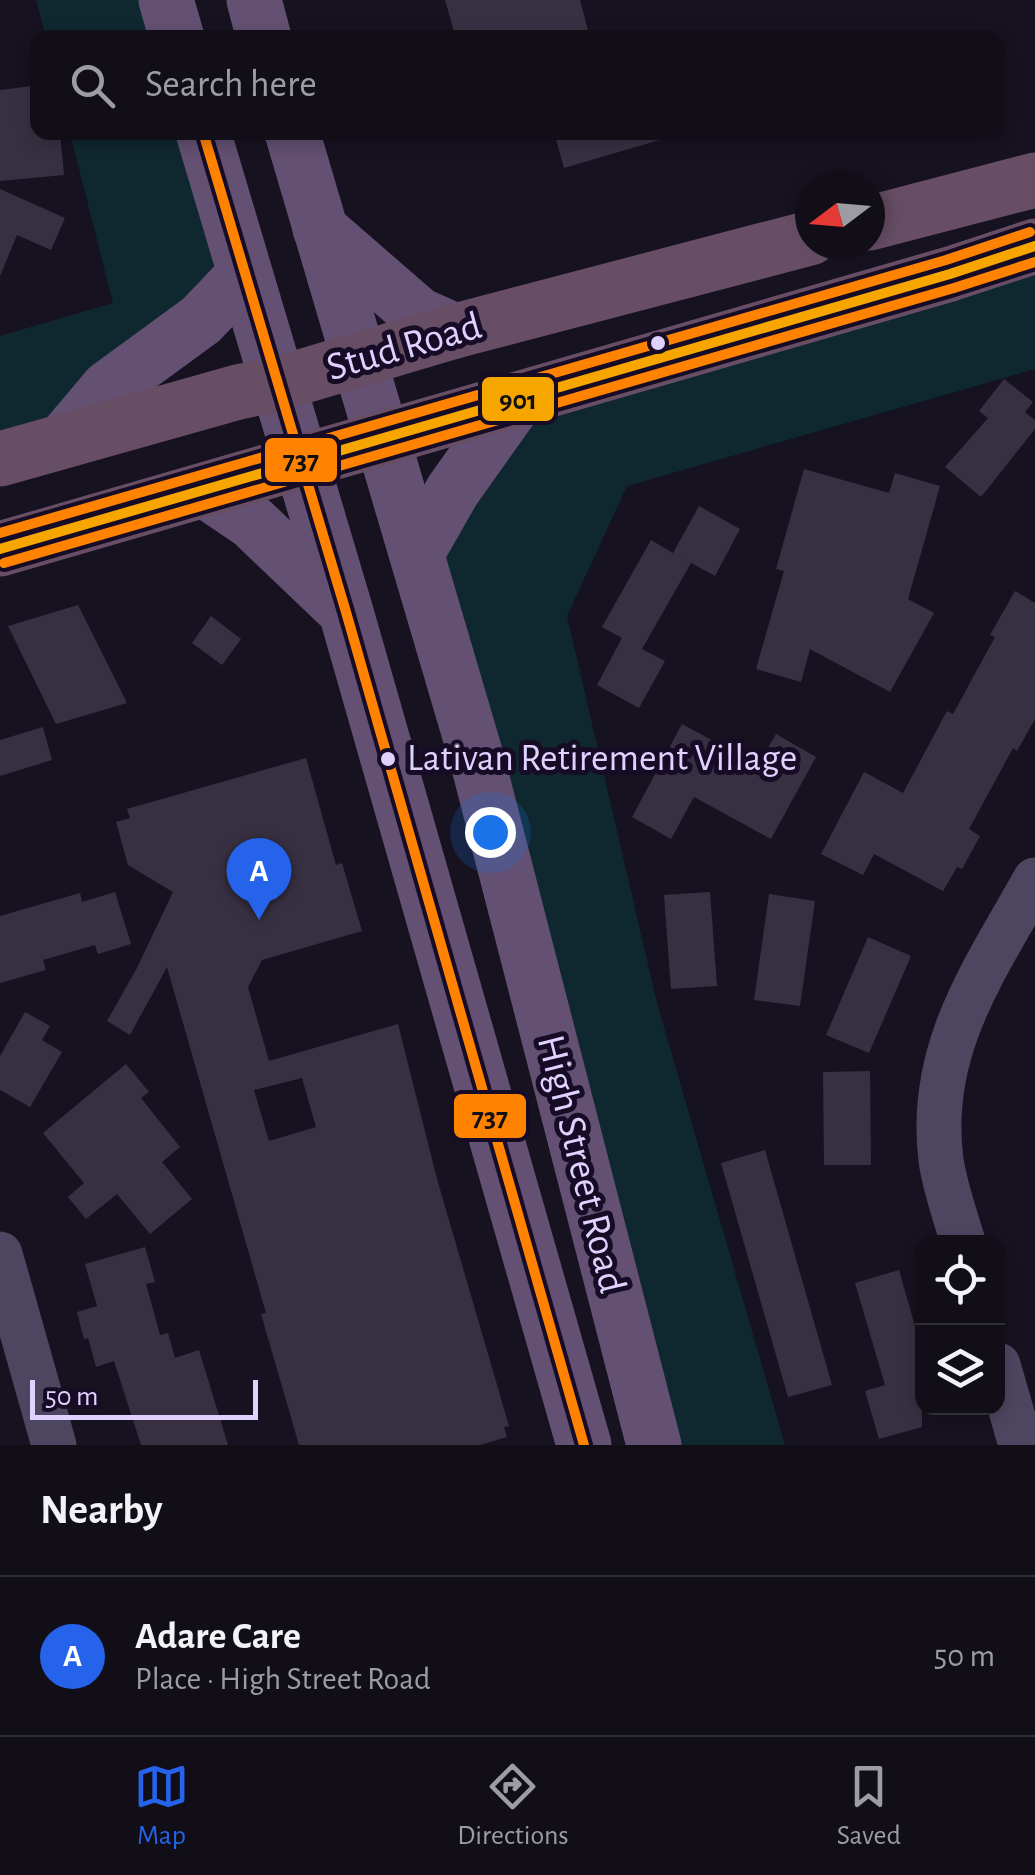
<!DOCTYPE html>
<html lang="en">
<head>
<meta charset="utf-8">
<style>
	body { margin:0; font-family:"Alegreya Sans",sans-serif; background:#1e1c25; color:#f1f3f6 }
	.controls { position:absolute; right:30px; bottom:30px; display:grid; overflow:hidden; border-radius:20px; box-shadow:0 5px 15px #0003 }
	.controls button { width:90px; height:90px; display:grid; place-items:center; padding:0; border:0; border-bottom:2px solid #302e37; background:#110e18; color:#f1f3f6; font:50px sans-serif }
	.compass { position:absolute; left:795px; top:170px; width:90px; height:90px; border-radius:50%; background:#110e18; box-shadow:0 5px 15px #0003; rotate:254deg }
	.scale { position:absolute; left:30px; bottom:25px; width:228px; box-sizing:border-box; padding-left:10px; border:5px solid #e0d1ff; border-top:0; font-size:28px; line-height:35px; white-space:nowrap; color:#e0d1ff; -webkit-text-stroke:8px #160c26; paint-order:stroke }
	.you { position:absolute; left:490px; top:832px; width:35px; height:35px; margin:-25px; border:8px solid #fff; border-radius:50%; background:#1a73e8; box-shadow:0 0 0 15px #1a73e833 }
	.badge { display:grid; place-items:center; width:65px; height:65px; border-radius:50%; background:#2563eb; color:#fff; font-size:32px; font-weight:700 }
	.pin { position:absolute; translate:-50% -82px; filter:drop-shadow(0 2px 5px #0008) }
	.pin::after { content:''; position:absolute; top:52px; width:35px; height:30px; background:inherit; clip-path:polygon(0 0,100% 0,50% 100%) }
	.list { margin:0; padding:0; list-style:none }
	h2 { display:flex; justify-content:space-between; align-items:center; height:130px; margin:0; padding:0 40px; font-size:42px }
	h2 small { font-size:32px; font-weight:400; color:#9c9ca2 }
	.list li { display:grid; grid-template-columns:65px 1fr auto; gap:30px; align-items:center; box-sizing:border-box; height:160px; padding:0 40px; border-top:2px solid #302e37 }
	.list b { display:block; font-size:38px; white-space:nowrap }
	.list p { margin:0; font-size:32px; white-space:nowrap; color:#9c9ca2 }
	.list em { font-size:32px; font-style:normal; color:#9c9ca2 }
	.icon { flex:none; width:55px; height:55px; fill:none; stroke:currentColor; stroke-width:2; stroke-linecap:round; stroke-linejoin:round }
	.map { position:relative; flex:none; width:1035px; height:1445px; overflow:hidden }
	.search { position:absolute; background:#110e18; box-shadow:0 5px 15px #0003; left:30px; right:30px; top:30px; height:110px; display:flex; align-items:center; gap:25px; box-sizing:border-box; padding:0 35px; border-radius:20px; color:#9c9ca2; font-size:38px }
	.sheet { height:290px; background:#110e18 }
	nav { display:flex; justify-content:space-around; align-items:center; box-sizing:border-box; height:140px; border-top:2px solid #302e37; background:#110e18; font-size:28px; color:#9c9ca2 }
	nav a { display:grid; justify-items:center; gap:5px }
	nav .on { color:#2563eb }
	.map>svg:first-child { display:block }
	.green { fill:#0f282f }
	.building { fill:#373042; fill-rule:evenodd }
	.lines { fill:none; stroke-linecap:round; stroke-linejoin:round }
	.minor { stroke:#4d4661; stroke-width:45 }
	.major { stroke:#635072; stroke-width:55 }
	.highway { stroke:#674e65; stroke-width:55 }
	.bus-1-casing { stroke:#160c26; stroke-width:18 }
	.bus-2-casing { stroke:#160c26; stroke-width:18 }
	.bus-3-casing { stroke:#160c26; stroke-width:18 }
	.bus-4-casing { stroke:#160c26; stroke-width:18 }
	.bus-1 { stroke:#f7a600; stroke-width:10 }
	.bus-2 { stroke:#ff8200; stroke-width:10 }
	.bus-3 { stroke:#ff8200; stroke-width:10 }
	.bus-4 { stroke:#ff8200; stroke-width:10 }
	.bus-dot { fill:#e0d1ff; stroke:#160c26; stroke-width:4 }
	.labels { text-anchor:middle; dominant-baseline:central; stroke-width:10; stroke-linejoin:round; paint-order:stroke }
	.bus-label { font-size:38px; fill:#e0d1ff; stroke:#160c26; text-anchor:start }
	.street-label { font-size:40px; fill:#e0d1ff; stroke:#160c26 }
	.line-badge { stroke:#160c26; stroke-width:4 }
	.pale-badge-label { font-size:28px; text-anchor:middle; font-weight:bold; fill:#111 }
</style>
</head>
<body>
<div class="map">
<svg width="1035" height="1445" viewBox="0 0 1035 1445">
	<rect width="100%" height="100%" fill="#171220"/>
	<!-- green -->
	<g class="green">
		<polygon points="36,0 166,0 177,37 46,37"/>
		<polygon points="70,133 203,133 244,275 0,460 0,336 113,303"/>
		<polygon points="1035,246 1035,369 627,486 567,616 657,1003 785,1445 654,1445 431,527 517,400"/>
	</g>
	<!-- building -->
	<g class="building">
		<polygon points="445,0 580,0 590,38 456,38"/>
		<polygon points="32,86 34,105 38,105 38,132 60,132 64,175 0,181 0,90"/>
		<polygon points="554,132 662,132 663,139 564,168"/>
		<polygon points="0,189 65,218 51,250 17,235 0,276"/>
		<polygon points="1004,379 1033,402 1025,412 1035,420 1035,429 981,497 945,467 988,418 979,411"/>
		<polygon points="804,469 889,493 895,473 940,486 908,599 934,613 890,692 810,649 801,682 756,669 784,571 776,569"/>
		<polygon points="699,506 740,529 715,576 682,558 691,563 642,649 665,661 639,708 597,685 622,638 602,627 651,540 673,553"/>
		<polygon points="1015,591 1035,603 1035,719 1017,751 1013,748 969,829 980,836 962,869 957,867 943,891 874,854 863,875 821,854 864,772 903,793 947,711 953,714 995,637 990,635"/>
		<polygon points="78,605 127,703 56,724 8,626"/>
		<polygon points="211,616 241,639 222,665 192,643"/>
		<polygon points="682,724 758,765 776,734 816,757 771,839 694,797 671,839 632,817"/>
		<polygon points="43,727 52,760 0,776 0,740"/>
		<path d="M306 758 336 865 342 863 362 931 262 960 248 987 269 1061 398 1024 437 1179 509 1426 504 1427 507 1437 480 1445H299L261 1314 266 1313 167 967 130 1035 107 1021 137 968 173 892 128 865 116 822 130 818 127 809ZM302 1078 316 1127 269 1141 254 1090Z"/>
		<polygon points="115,892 131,944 98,954 95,945 43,960 46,970 0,983 0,916 80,893 82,902"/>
		<polygon points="710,892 717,986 671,989 664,895"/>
		<polygon points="769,894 815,901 800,1006 754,1000"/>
		<polygon points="868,937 911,956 869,1053 826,1035"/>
		<polygon points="25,1012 50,1026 42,1040 62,1052 30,1107 0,1090 0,1056"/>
		<polygon points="126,1064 149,1092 141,1098 180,1147 162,1162 192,1199 150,1234 117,1194 86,1219 68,1197 84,1183 43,1133"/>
		<polygon points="870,1071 871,1165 824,1165 823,1072"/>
		<polygon points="765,1150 832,1385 788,1397 721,1163"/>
		<polygon points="145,1247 155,1282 146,1284 160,1335 168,1333 175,1358 199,1350 228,1445 141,1445 114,1361 96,1367 88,1338 84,1339 77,1312 97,1306 85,1264"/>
		<polygon points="899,1270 922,1351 922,1427 879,1439 865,1391 885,1385 855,1283"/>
	</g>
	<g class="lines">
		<!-- minor -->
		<g class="minor">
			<path d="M963 1242C955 1215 945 1188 941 1160 927 1050 984 971 1035 880"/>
			<polyline points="0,1254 54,1445"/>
			<polyline points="998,1365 1021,1445"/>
		</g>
		<!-- major -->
		<g class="major">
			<polyline points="166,0 177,38"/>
			<polyline points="254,0 264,38"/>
			<polyline points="203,132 346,612 584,1445"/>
			<polyline points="292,132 478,763 654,1445"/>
			<polyline points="320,229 419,315 455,331"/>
			<polyline points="64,440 108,388 201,320 244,275"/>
			<polyline points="206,491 252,522 344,610"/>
			<polyline points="417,553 453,490 517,400"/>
		</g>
		<!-- highway -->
		<g class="highway">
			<polyline points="870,223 1035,180"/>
			<polyline points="0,459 238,392 277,384 455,331 810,238"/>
			<polyline points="0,549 950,274 1035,246"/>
		</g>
		<!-- bus-1 casing -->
		<g class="bus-1-casing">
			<polyline id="bus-1" points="0,549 950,274 1035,246"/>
		</g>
		<!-- bus-2 casing -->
		<g class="bus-2-casing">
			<polyline id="bus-2" points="203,132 346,612 584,1445"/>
		</g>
		<!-- bus-3 casing -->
		<g class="bus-3-casing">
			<polyline id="bus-3" points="4,563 954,288 1035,262"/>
		</g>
		<!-- bus-4 casing -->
		<g class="bus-4-casing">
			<polyline id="bus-4" points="0,533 946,260 1030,232"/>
		</g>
		<!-- bus-1 -->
		<use href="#bus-1" class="bus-1"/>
		<!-- bus-2 -->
		<use href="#bus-2" class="bus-2"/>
		<!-- bus-3 -->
		<use href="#bus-3" class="bus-3"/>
		<!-- bus-4 -->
		<use href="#bus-4" class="bus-4"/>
	</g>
	<!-- markers -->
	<g class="bus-dot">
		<circle cx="658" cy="343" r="9"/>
		<circle cx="388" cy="759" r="9"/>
	</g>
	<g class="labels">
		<!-- bus labels -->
		<g class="bus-label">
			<text x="407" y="759">Lativan Retirement Village</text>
		</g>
		<!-- street labels -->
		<g class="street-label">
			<text transform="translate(404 347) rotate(-16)">Stud Road</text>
			<text transform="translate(581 1164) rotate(76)">High Street Road</text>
		</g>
	</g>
	<g class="line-badge">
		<rect x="480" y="375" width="76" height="48" rx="10" fill="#f7a600"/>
		<rect x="263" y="436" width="76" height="48" rx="10" fill="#ff8200"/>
		<rect x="452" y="1092" width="76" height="48" rx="10" fill="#ff8200"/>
	</g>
	<g class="pale-badge-label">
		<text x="518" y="409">901</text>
		<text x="301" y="469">737</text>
		<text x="490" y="1126">737</text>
	</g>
</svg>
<div class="controls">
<button><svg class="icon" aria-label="locate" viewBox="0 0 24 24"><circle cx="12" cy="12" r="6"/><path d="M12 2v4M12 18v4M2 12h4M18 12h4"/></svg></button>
<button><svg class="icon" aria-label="layers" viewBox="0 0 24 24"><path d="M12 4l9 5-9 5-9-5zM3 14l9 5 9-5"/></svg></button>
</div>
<svg class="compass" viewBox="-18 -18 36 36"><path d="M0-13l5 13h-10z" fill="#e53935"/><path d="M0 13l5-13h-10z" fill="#9c9ca2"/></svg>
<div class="scale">50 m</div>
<div class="you"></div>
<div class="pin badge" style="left:259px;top:920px">A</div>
<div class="search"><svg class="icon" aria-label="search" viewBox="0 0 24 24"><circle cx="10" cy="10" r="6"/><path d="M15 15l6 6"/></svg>Search here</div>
</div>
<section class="sheet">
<h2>Nearby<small></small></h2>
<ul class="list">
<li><span class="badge">A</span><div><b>Adare Care</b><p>Place · High Street Road</p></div><em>50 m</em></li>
</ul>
</section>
<nav>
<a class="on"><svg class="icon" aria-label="map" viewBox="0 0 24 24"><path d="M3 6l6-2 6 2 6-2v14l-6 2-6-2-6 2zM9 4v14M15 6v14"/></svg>Map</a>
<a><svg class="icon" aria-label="directions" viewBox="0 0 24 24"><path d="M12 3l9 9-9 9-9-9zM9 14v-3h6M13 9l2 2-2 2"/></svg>Directions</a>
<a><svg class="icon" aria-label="saved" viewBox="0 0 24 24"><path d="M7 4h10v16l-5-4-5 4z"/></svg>Saved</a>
</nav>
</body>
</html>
